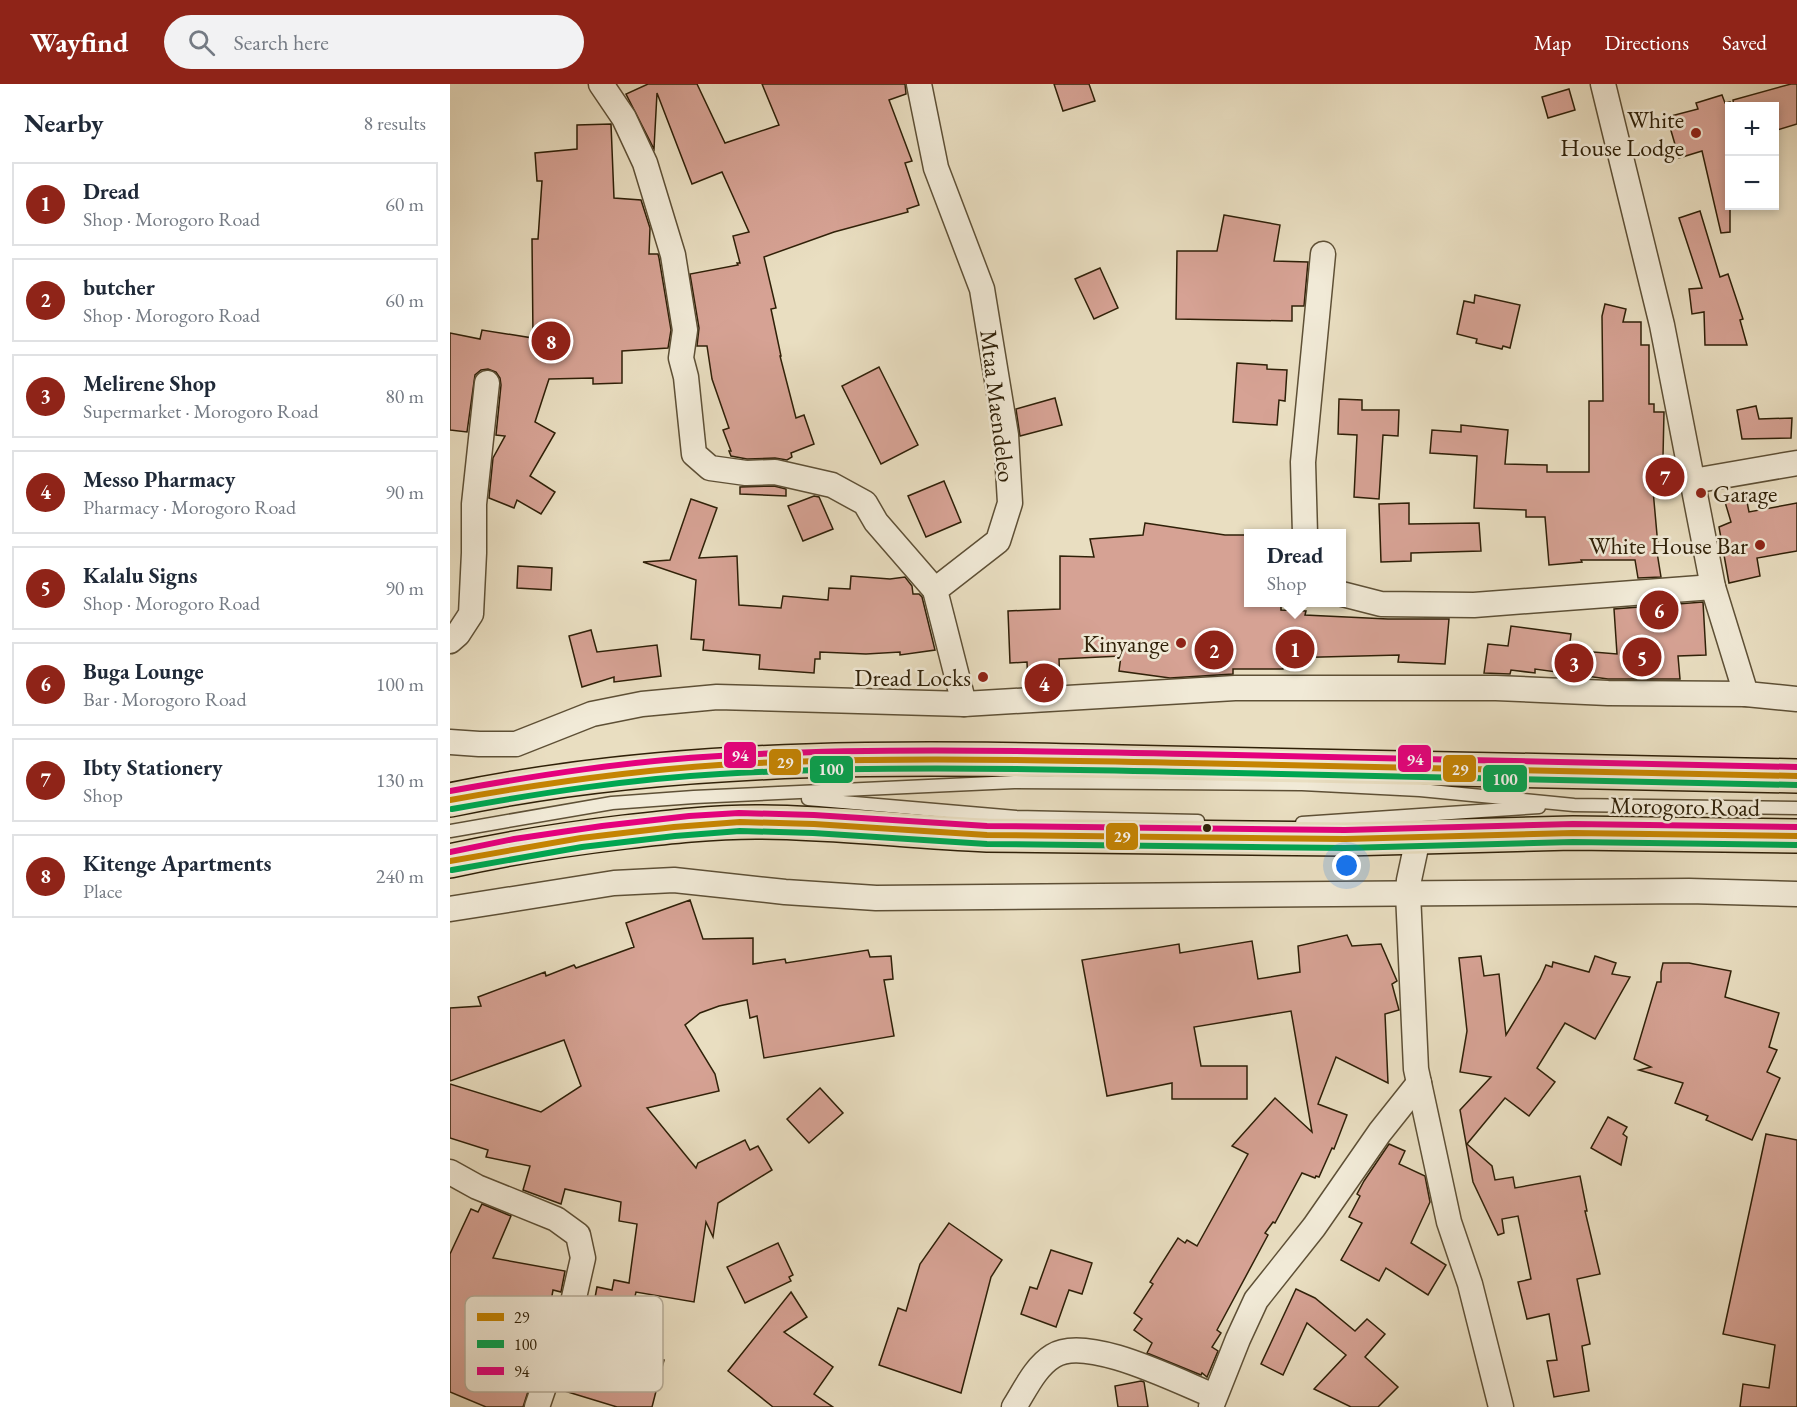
<!DOCTYPE html>
<html lang="en">
<head>
<meta charset="utf-8">
<style>
	body { margin:0; font-family:"EB Garamond",serif; background:#f2f2f3; color:#1f2937 }
	.controls { position:absolute; right:18px; top:18px; display:grid; overflow:hidden; border-radius:0px; box-shadow:0 3px 9px #0003 }
	.controls button { width:54px; height:54px; display:grid; place-items:center; padding:0; border:0; border-bottom:2px solid #e0e1e3; background:#fff; color:#1f2937; font:30px sans-serif }
	.you { position:absolute; left:897px; top:782px; width:21px; height:21px; margin:-15px; border:4px solid #fff; border-radius:50%; background:#1a73e8; box-shadow:0 0 0 9px #1a73e833 }
	.badge { display:grid; place-items:center; width:39px; height:39px; border-radius:50%; background:#8f2418; color:#fff; font-size:20px; font-weight:700 }
	.pin { position:absolute; translate:-50% -50%; border:3px solid #fff; box-shadow:0 2px 6px #0006 }
	.popup { position:absolute; left:794px; top:445px; width:102px; height:78px; box-sizing:border-box; display:grid; place-content:center; border-radius:0px; background:#fff; filter:drop-shadow(0 2px 4px #0005); font-size:20px; white-space:nowrap; color:#747a83 }
	.popup b { font-size:22px; color:#1f2937 }
	.popup::after { content:''; position:absolute; left:50%; top:100%; margin-left:-12px; border:12px solid transparent; border-top-color:#fff }
	.list { margin:0; padding:0; list-style:none }
	h2 { display:flex; justify-content:space-between; align-items:center; height:78px; margin:0; padding:0 24px; font-size:26px }
	h2 small { font-size:20px; font-weight:400; color:#747a83 }
	.list li { display:grid; grid-template-columns:39px 1fr auto; gap:18px; align-items:center; box-sizing:border-box; height:84px; margin:0 12px 12px; padding:0 12px; border:2px solid #e0e1e3; border-radius:0px }
	.list b { display:block; font-size:22px; white-space:nowrap }
	.list p { margin:0; font-size:20px; white-space:nowrap; color:#747a83 }
	.list em { font-size:20px; font-style:normal; color:#747a83 }
	.icon { flex:none; width:33px; height:33px; fill:none; stroke:currentColor; stroke-width:2; stroke-linecap:round; stroke-linejoin:round }
	.map { position:relative; flex:none; width:1347px; height:1323px; overflow:hidden }
	header { display:flex; align-items:center; gap:36px; box-sizing:border-box; height:84px; padding:0 30px; background:#8f2418; color:#fff }
	header strong { font-size:28px }
	nav { display:flex; gap:33px; margin-inline-start:auto; font-size:21px }
	.search { width:420px; height:54px; background:#f2f2f3; display:flex; align-items:center; gap:15px; box-sizing:border-box; padding:0 21px; border-radius:33px; color:#747a83; font-size:22px }
	main { display:flex }
	aside { flex:1; background:#fff }
	.map>svg:first-child { display:block }
	.building { fill:#d6a294; stroke:#2f2008; stroke-width:1.5 }
	.lines { fill:none; stroke-linecap:round; stroke-linejoin:round }
	.lane-casing { stroke:#5e5036; stroke-width:15 }
	.street-casing { stroke:#5e5036; stroke-width:27 }
	.highway-casing { stroke:#2f2008; stroke-width:36 }
	.lane { stroke:#f1ead7; stroke-width:12 }
	.street { stroke:#f1ead7; stroke-width:24 }
	.highway { stroke:#e9dec1; stroke-width:33 }
	.bus-1-casing { stroke:#f1ead7; stroke-width:10 }
	.bus-2-casing { stroke:#f1ead7; stroke-width:10 }
	.bus-3-casing { stroke:#f1ead7; stroke-width:10 }
	.bus-1 { stroke:#c58402; stroke-width:6 }
	.bus-2 { stroke:#00a651; stroke-width:6 }
	.bus-3 { stroke:#e5007d; stroke-width:6 }
	.poi-dot { fill:#8f2418; stroke:#f1ead7; stroke-width:2 }
	.bus-dot { fill:#2f2008; stroke:#f1ead7; stroke-width:2 }
	.labels { text-anchor:middle; dominant-baseline:central; stroke-width:5; stroke-linejoin:round; paint-order:stroke }
	.poi-label { font-size:24px; fill:#2f2008; stroke:#f1ead7; text-anchor:end }
	.street-label { font-size:24px; fill:#2f2008; stroke:#f1ead7 }
	.key { fill:#f1ead7; stroke:#b7ad99; stroke-width:1.5 }
	.key-label { font-size:16px; fill:#2f2008 }
	.line-badge { stroke:#f1ead7; stroke-width:2 }
	.badge-label { font-size:16px; text-anchor:middle; font-weight:bold; fill:#fff }
</style>
</head>
<body>
<header>
<strong>Wayfind</strong>
<div class="search"><svg class="icon" aria-label="search" viewBox="0 0 24 24"><circle cx="10" cy="10" r="6"/><path d="M15 15l6 6"/></svg>Search here</div>
<nav><a>Map</a><a>Directions</a><a>Saved</a></nav>
</header>
<main>
<aside>
<h2>Nearby<small>8 results</small></h2>
<ul class="list">
<li><span class="badge">1</span><div><b>Dread</b><p>Shop · Morogoro Road</p></div><em>60 m</em></li>
<li><span class="badge">2</span><div><b>butcher</b><p>Shop · Morogoro Road</p></div><em>60 m</em></li>
<li><span class="badge">3</span><div><b>Melirene Shop</b><p>Supermarket · Morogoro Road</p></div><em>80 m</em></li>
<li><span class="badge">4</span><div><b>Messo Pharmacy</b><p>Pharmacy · Morogoro Road</p></div><em>90 m</em></li>
<li><span class="badge">5</span><div><b>Kalalu Signs</b><p>Shop · Morogoro Road</p></div><em>90 m</em></li>
<li><span class="badge">6</span><div><b>Buga Lounge</b><p>Bar · Morogoro Road</p></div><em>100 m</em></li>
<li><span class="badge">7</span><div><b>Ibty Stationery</b><p>Shop</p></div><em>130 m</em></li>
<li><span class="badge">8</span><div><b>Kitenge Apartments</b><p>Place</p></div><em>240 m</em></li>
</ul>
</aside>
<div class="map">
<svg width="1347" height="1323" viewBox="0 0 1347 1323">
	<rect width="100%" height="100%" fill="#e9dec1"/>
	<filter id="stains"><feTurbulence type="fractalNoise" baseFrequency=".00333" numOctaves="4"/><feColorMatrix values="0 0 0 0 .2 0 0 0 0 .09 0 0 0 0 .02 0 0 0 .5 -.17"/></filter>
	<radialGradient id="worn" r=".72"><stop offset=".6" stop-color="#630" stop-opacity="0"/><stop offset="1" stop-color="#630" stop-opacity=".3"/></radialGradient>
	<!-- building -->
	<g class="building">
		<polygon points="198,0 247,0 275,59 329,41 312,0 455,0 456,10 439,16 462,77 455,79 469,121 457,125 458,128 384,148 314,173 326,224 321,225 331,272 330,272 346,334 354,331 364,360 341,369 342,373 337,376 325,374 297,375 281,372 279,367 281,367 273,346 279,344 262,295 257,262 247,262 249,244 240,190 288,181 287,179 290,179 283,152 299,148 272,88 242,100 207,9 204,65 176,10"/>
		<polygon points="604,0 639,0 645,17 613,27"/>
		<polygon points="1341,0 1347,0 1347,40 1324,47 1324,22 1284,22 1283,16"/>
		<polygon points="1119,5 1125,26 1098,34 1092,13"/>
		<polygon points="1272,11 1275,19 1280,18 1280,148 1271,149 1252,67 1229,74 1217,33 1248,25 1246,19"/>
		<polygon points="161,40 164,114 191,116 200,144 199,170 208,170 209,174 221,246 218,264 172,267 172,299 143,300 143,294 99,295 85,338 105,349 80,392 105,408 91,430 67,416 64,424 39,414 43,374 55,352 46,351 51,301 50,294 46,288 38,285 31,286 25,291 17,348 0,346 0,249 30,255 32,246 83,254 82,155 88,155 92,97 87,97 85,69 127,65 127,41"/>
		<polygon points="1250,127 1270,193 1278,190 1293,235 1290,236 1297,261 1255,261 1254,228 1242,230 1239,205 1252,204 1229,134"/>
		<polygon points="774,131 830,141 824,177 858,178 854,222 842,222 842,237 726,235 727,167 767,167"/>
		<polygon points="650,184 668,224 644,235 625,195"/>
		<polygon points="1025,211 1070,221 1060,264 1053,262 1052,265 1026,259 1027,255 1007,250 1014,217 1024,219"/>
		<polygon points="1155,220 1176,225 1173,238 1191,238 1191,261 1199,261 1199,320 1204,320 1204,328 1214,328 1213,373 1216,373 1214,406 1203,406 1208,462 1206,462 1211,493 1188,494 1185,476 1131,476 1132,478 1099,481 1095,433 1076,433 1076,426 1024,424 1027,372 980,369 982,346 1011,348 1011,341 1058,346 1055,380 1097,381 1097,388 1139,388 1139,317 1153,317 1152,232"/>
		<polygon points="787,279 817,281 817,285 837,286 835,317 829,316 827,341 783,338"/>
		<polygon points="429,283 468,361 431,380 392,302"/>
		<polygon points="605,314 612,341 570,352 566,325"/>
		<polygon points="889,315 912,316 912,326 949,326 948,352 933,351 929,415 904,413 907,351 888,350"/>
		<polygon points="1306,322 1309,335 1342,334 1341,354 1292,355 1287,326"/>
		<polygon points="494,397 511,438 476,453 458,412"/>
		<polygon points="324,402 336,405 336,412 290,410 290,403"/>
		<polygon points="364,412 369,413 383,445 353,457 338,422"/>
		<polygon points="1296,413 1299,428 1347,419 1347,467 1307,474 1310,492 1279,499 1269,443 1281,438 1275,418"/>
		<polygon points="241,415 267,424 249,474 287,472 289,521 331,524 333,512 378,516 379,504 400,505 401,492 440,495 455,493 462,502 463,510 469,510 472,513 485,566 450,571 450,568 416,570 370,568 370,575 365,575 364,589 309,585 310,571 253,566 254,556 241,555 246,496 193,478 220,476"/>
		<polygon points="959,419 959,440 1029,439 1031,467 961,469 961,477 931,478 929,420"/>
		<polygon points="695,439 775,451 798,451 798,521 831,521 831,526 856,527 855,531 938,535 999,535 995,580 948,578 949,571 833,574 833,585 783,585 783,590 720,594 669,587 671,572 609,575 610,600 578,602 577,578 560,579 558,527 610,525 610,472 644,473 640,455 693,451"/>
		<polygon points="68,482 102,484 101,506 67,504"/>
		<polygon points="1253,518 1256,571 1228,572 1230,595 1158,595 1085,585 1085,589 1061,586 1060,590 1034,589 1038,560 1058,562 1061,542 1121,550 1119,566 1167,570 1164,525"/>
		<polygon points="141,546 147,568 207,561 211,592 164,598 164,593 132,603 119,552"/>
		<polygon points="240,816 253,855 303,854 303,880 335,875 336,879 418,866 420,873 441,872 443,895 434,896 444,952 314,974 307,932 300,934 297,916 269,922 250,929 235,941 265,990 269,1007 197,1024 246,1084 248,1079 295,1056 300,1066 308,1062 322,1086 268,1119 263,1153 256,1138 244,1218 186,1208 172,1266 214,1276 202,1323 167,1323 108,1305 126,1253 137,1256 147,1203 162,1206 164,1196 179,1199 187,1140 169,1137 171,1118 115,1105 111,1120 73,1106 80,1082 36,1073 38,1066 0,1054 0,1000 91,1028 131,1002 114,956 0,997 0,924 31,922 28,913 95,888 96,892 124,881 126,884 184,863 176,839"/>
		<polygon points="897,851 902,862 931,860 947,897 942,900 949,926 935,930 938,999 886,973 868,1020 897,1031 884,1065 882,1064 869,1093 866,1092 865,1094 852,1089 825,1139 823,1138 815,1149 818,1151 767,1246 771,1249 762,1263 768,1267 757,1293 752,1289 751,1291 697,1269 702,1259 684,1246 692,1235 684,1229 703,1200 700,1198 728,1154 735,1159 737,1156 747,1162 798,1070 782,1062 825,1014 862,1048 841,927 744,943 751,982 797,982 797,1015 722,1015 722,999 657,1012 632,876 729,860 730,869 802,857 808,895 850,888 848,862"/>
		<polygon points="1031,872 1034,892 1049,890 1056,951 1090,895 1096,881 1102,883 1103,878 1139,888 1145,872 1166,879 1162,890 1180,893 1145,955 1115,939 1087,984 1105,998 1079,1032 1055,1014 1017,1060 1042,1082 1045,1096 1063,1093 1065,1104 1130,1092 1137,1127 1135,1127 1150,1190 1127,1195 1140,1260 1132,1262 1139,1307 1104,1313 1097,1277 1107,1276 1099,1230 1077,1235 1068,1198 1081,1195 1068,1132 1052,1135 1054,1149 1048,1151 1023,1098 1010,1026 1041,993 1010,988 1017,947 1009,874"/>
		<polygon points="1213,879 1239,879 1281,887 1275,913 1329,929 1319,963 1327,966 1317,988 1330,994 1302,1056 1256,1036 1258,1032 1225,1019 1233,999 1189,986 1201,983 1184,975 1207,898 1211,898 1211,888"/>
		<polygon points="370,1004 393,1029 359,1059 337,1035"/>
		<polygon points="1158,1033 1177,1043 1173,1050 1177,1053 1171,1081 1141,1064"/>
		<polygon points="1316,1050 1347,1056 1347,1323 1290,1323 1293,1300 1319,1304 1325,1261 1273,1250"/>
		<polygon points="939,1060 955,1067 949,1080 975,1092 980,1118 961,1159 996,1181 978,1211 936,1184 929,1197 891,1176 912,1139 899,1133 910,1112 907,1110 914,1097"/>
		<polygon points="32,1120 61,1132 43,1174 115,1187 111,1208 103,1206 96,1246 98,1246 73,1323 36,1323 0,1308 0,1170 21,1125 28,1128"/>
		<polygon points="499,1139 552,1176 541,1193 511,1309 429,1281 448,1224 456,1227 470,1180"/>
		<polygon points="328,1159 343,1191 339,1193 341,1197 295,1219 277,1183"/>
		<polygon points="601,1166 642,1179 632,1210 619,1206 606,1243 571,1230 580,1203 587,1205"/>
		<polygon points="846,1205 865,1214 905,1247 917,1235 935,1250 915,1273 948,1303 928,1323 901,1323 864,1305 896,1271 857,1239 833,1291 811,1280"/>
		<polygon points="341,1208 357,1233 334,1248 383,1283 364,1310 383,1323 323,1323 278,1287"/>
		<polygon points="691,1297 694,1298 698,1323 668,1323 665,1302"/>
	</g>
	<g class="lines">
		<!-- lane casing -->
		<g class="lane-casing">
			<g id="lane">
				<polyline points="358,715 566,733 748,737"/>
				<polyline points="852,739 1089,723"/>
				<polyline points="0,747 162,719 244,713 564,698 852,700 970,706 1124,721 1347,724"/>
			</g>
		</g>
		<!-- street casing -->
		<g class="street-casing">
			<g id="street">
				<polyline points="151,0 174,34 195,79 223,171 235,246 231,274 236,293 244,370 260,384 296,389 325,388 382,401 415,419 426,438 485,506"/>
				<polyline points="469,0 486,84 532,205 556,351 560,419 548,457 485,506 514,620"/>
				<polyline points="1153,0 1212,241 1263,503 1296,610"/>
				<polyline points="1243,397 1347,379"/>
				<polyline points="855,450 853,378 873,170"/>
				<polyline points="892,510 931,520 1024,521 1263,503"/>
				<polyline points="0,557 8,550 21,530 24,469 24,420 37,299"/>
				<polyline points="0,658 29,660 66,660 142,630 192,620 267,613 514,620 785,604 1046,604 1158,609 1296,610 1347,615"/>
				<polyline points="968,754 959,796 958,809 966,985 999,1138 1020,1200 1051,1323"/>
				<polyline points="0,825 164,799 224,796 335,808 426,814 1239,807 1347,810"/>
				<polyline points="0,1088 27,1103 106,1135 128,1151 133,1174 123,1218 87,1323"/>
				<path d="M564 1323C575 1306 585 1283 603 1272 636 1250 729 1298 764 1312"/>
				<polyline points="761,1323 788,1255 806,1216 864,1143 930,1048 969,999"/>
			</g>
		</g>
		<!-- highway casing -->
		<g class="highway-casing">
			<g id="highway">
				<path d="M0 716C235 667 478 673 716 679 927 683 1137 688 1347 692"/>
				<path d="M0 777C58 764 116 755 175 748 218 743 262 738 306 738 383 738 460 748 537 751L895 755 1123 749 1347 752"/>
			</g>
		</g>
		<!-- lane -->
		<use href="#lane" class="lane"/>
		<!-- street -->
		<use href="#street" class="street"/>
		<!-- highway -->
		<use href="#highway" class="highway"/>
		<!-- bus-1 casing -->
		<g class="bus-1-casing">
			<g id="bus-1">
				<path d="M0 716C89 700 178 687 269 681 425 672 581 676 737 679 940 683 1144 688 1347 692"/>
				<polyline points="0,777 131,754 224,743 290,738 364,740 537,751 895,755 1123,749 1347,752"/>
			</g>
		</g>
		<!-- bus-2 casing -->
		<g class="bus-2-casing">
			<g id="bus-2">
				<path d="M2 725C91 709 180 695 270 690 426 681 581 685 737 688 940 692 1144 697 1347 701"/>
				<polyline points="2,786 132,763 225,752 290,747 363,749 537,760 895,764 1123,758 1347,761"/>
			</g>
		</g>
		<!-- bus-3 casing -->
		<g class="bus-3-casing">
			<g id="bus-3">
				<path d="M0 707C89 691 178 677 269 672 425 663 581 667 737 670 940 674 1144 679 1347 683"/>
				<polyline points="0,768 64,755 152,742 239,732 289,729 364,731 537,742 895,746 1123,740 1347,743"/>
			</g>
		</g>
		<!-- bus-1 -->
		<use href="#bus-1" class="bus-1"/>
		<!-- bus-2 -->
		<use href="#bus-2" class="bus-2"/>
		<!-- bus-3 -->
		<use href="#bus-3" class="bus-3"/>
	</g>
	<!-- markers -->
	<g class="poi-dot">
		<circle cx="1246" cy="49" r="6"/>
		<circle cx="1251" cy="409" r="6"/>
		<circle cx="1310" cy="461" r="6"/>
		<circle cx="731" cy="559" r="6"/>
		<circle cx="533" cy="593" r="6"/>
	</g>
	<circle class="bus-dot" cx="757" cy="744" r="5"/>
	<g class="labels">
		<!-- poi labels -->
		<g class="poi-label">
			<text x="1234" y="35">White<tspan x="1234" dy="28">House Lodge</tspan></text>
			<text x="1263" y="409" text-anchor="start">Garage</text>
			<text x="1298" y="461">White House Bar</text>
			<text x="719" y="559">Kinyange</text>
			<text x="521" y="593">Dread Locks</text>
		</g>
		<!-- street labels -->
		<g class="street-label">
			<text transform="translate(548 322) rotate(83)">Mtaa Maendeleo</text>
			<text transform="translate(1235 722) rotate(1)">Morogoro Road</text>
		</g>
	</g>
	<!-- legend -->
	<rect x="15" y="1212" width="198" height="96" rx="9" class="key"/>
	<rect x="27" y="1229" width="27" height="8" fill="#c58402"/>
	<rect x="27" y="1256" width="27" height="8" fill="#00a651"/>
	<rect x="27" y="1283" width="27" height="8" fill="#e5007d"/>
	<g class="key-label">
		<text x="64" y="1239">29</text>
		<text x="64" y="1266">100</text>
		<text x="64" y="1293">94</text>
	</g>
	<g class="line-badge">
		<rect x="273" y="657" width="34" height="28" rx="6" fill="#e5007d"/>
		<rect x="947" y="660" width="35" height="29" rx="6" fill="#e5007d"/>
		<rect x="318" y="664" width="34" height="28" rx="6" fill="#c58402"/>
		<rect x="992" y="670" width="35" height="29" rx="6" fill="#c58402"/>
		<rect x="359" y="671" width="45" height="29" rx="6" fill="#00a651"/>
		<rect x="1032" y="680" width="46" height="29" rx="6" fill="#00a651"/>
		<rect x="655" y="738" width="34" height="29" rx="6" fill="#c58402"/>
	</g>
	<g class="badge-label">
		<text x="290" y="677">94</text>
		<text x="965" y="681">94</text>
		<text x="335" y="684">29</text>
		<text x="1010" y="691">29</text>
		<text x="381" y="691">100</text>
		<text x="1055" y="701">100</text>
		<text x="672" y="758">29</text>
	</g>
	<rect width="100%" height="100%" filter="url(#stains)"/>
	<rect width="100%" height="100%" fill="url(#worn)"/>
</svg>
<div class="controls">
<button>+</button>
<button>−</button>
</div>
<div class="you"></div>
<div class="pin badge" style="left:845px;top:565px">1</div>
<div class="popup"><b>Dread</b>Shop</div>
<div class="pin badge" style="left:764px;top:566px">2</div>
<div class="pin badge" style="left:1124px;top:579px">3</div>
<div class="pin badge" style="left:594px;top:599px">4</div>
<div class="pin badge" style="left:1192px;top:573px">5</div>
<div class="pin badge" style="left:1209px;top:526px">6</div>
<div class="pin badge" style="left:1215px;top:393px">7</div>
<div class="pin badge" style="left:101px;top:257px">8</div>
</div>
</main>
</body>
</html>
